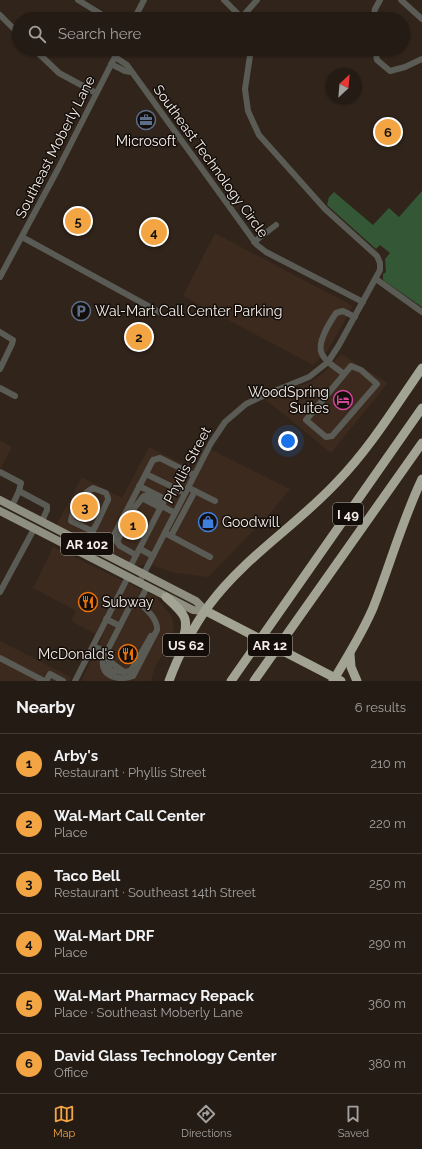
<!DOCTYPE html>
<html lang="en">
<head>
<meta charset="utf-8">
<style>
	body { margin:0; font-family:Raleway,sans-serif; background:#2c241d; color:#f1f3f6 }
	.compass { position:absolute; left:326px; top:68px; width:36px; height:36px; border-radius:50%; background:#241b14; box-shadow:0 1px 3px #0004; rotate:26deg }
	.you { position:absolute; left:288px; top:441px; width:14px; height:14px; margin:-10px; border:3px solid #fff; border-radius:50%; background:#1a73e8; box-shadow:0 0 0 6px #1a73e833 }
	.badge { display:grid; place-items:center; width:26px; height:26px; border-radius:50%; background:#f3a443; color:#111; font-size:13px; font-weight:700 }
	.pin { position:absolute; translate:-50% -50%; border:2px solid #fff; box-shadow:0 1px 4px #0006 }
	.list { margin:0; padding:0; list-style:none }
	h2 { display:flex; justify-content:space-between; align-items:center; height:52px; margin:0; padding:0 16px; font-size:17px }
	h2 small { font-size:13px; font-weight:400; color:#a3a1a0 }
	.list li { display:grid; grid-template-columns:26px 1fr auto; gap:12px; align-items:center; box-sizing:border-box; height:60px; padding:0 16px; border-top:1px solid #413934 }
	.list b { display:block; font-size:15px; white-space:nowrap }
	.list p { margin:0; font-size:13px; white-space:nowrap; color:#a3a1a0 }
	.list em { font-size:13px; font-style:normal; color:#a3a1a0 }
	.icon { flex:none; width:22px; height:22px; fill:none; stroke:currentColor; stroke-width:2; stroke-linecap:round; stroke-linejoin:round }
	.map { position:relative; flex:none; width:422px; height:681px; overflow:hidden }
	.search { position:absolute; background:#241b14; box-shadow:0 1px 3px #0004; left:12px; right:12px; top:12px; height:44px; display:flex; align-items:center; gap:10px; box-sizing:border-box; padding:0 14px; border-radius:22px; color:#a3a1a0; font-size:15px }
	.sheet { height:412px; background:#241b14 }
	nav { display:flex; justify-content:space-around; align-items:center; box-sizing:border-box; height:56px; border-top:1px solid #413934; background:#241b14; font-size:11px; color:#a3a1a0 }
	nav a { display:grid; justify-items:center; gap:2px }
	nav .on { color:#f3a443 }
	.map>svg:first-child { display:block }
	.built { fill:#3b2a1d }
	.green { fill:#345836 }
	.lines { fill:none; stroke-linecap:round; stroke-linejoin:round }
	.minor { stroke:#5a5b54; stroke-width:6 }
	.major { stroke:#8e8f81; stroke-width:8 }
	.highway { stroke:#a2a392; stroke-width:9 }
	.labels { text-anchor:middle; dominant-baseline:central; stroke-width:3; stroke-linejoin:round; paint-order:stroke }
	.shield { fill:#140e0b; stroke:#b2aba6; stroke-width:1 }
	.shield-label { font-size:13px; font-weight:bold; fill:#f6eee8 }
	.poi-label { font-size:14px; fill:#f6eee8; stroke:#140e0b; text-anchor:start }
	.street-label { font-size:14px; fill:#f6eee8; stroke:#140e0b }
</style>
</head>
<body>
<div class="map">
<svg width="422" height="681" viewBox="0 0 422 681">
	<rect width="100%" height="100%" fill="#30241b"/>
	<!-- built -->
	<g class="built">
		<polygon points="215,233 353,306 327,352 313,365 183,296"/>
		<polygon points="341,354 388,383 331,453 266,400 312,381 326,371"/>
		<polygon points="0,440 12,447 0,470"/>
		<polygon points="204,446 290,489 268,516 208,577 175,573 154,566 141,565 136,567 56,526 82,477 122,498 149,447 192,468"/>
		<polygon points="53,547 155,596 172,617 174,629 171,641 155,667 151,681 81,681 102,638 71,621 76,611 33,588"/>
		<polygon points="0,641 71,677 69,681 0,681"/>
	</g>
	<!-- green -->
	<polygon class="green" points="422,191 422,307 383,280 383,274 386,272 385,259 390,253 380,245 376,249 327,205 329,197 334,192 373,225 389,208 399,217"/>
	<g class="lines">
		<!-- minor -->
		<g class="minor">
			<polyline points="78,0 109,19"/>
			<polyline points="224,0 243,19"/>
			<polyline points="401,0 422,19"/>
			<polyline points="0,15 19,34"/>
			<polyline points="242,17 257,0"/>
			<polyline points="134,19 144,0"/>
			<polyline points="373,19 375,9 380,0"/>
			<polyline points="34,49 59,73 96,93"/>
			<polyline points="375,49 377,60 390,71 405,67 422,59"/>
			<polyline points="115,57 127,65 257,245 266,252 363,302"/>
			<polyline points="111,64 125,71 131,72"/>
			<polyline points="22,237 159,312"/>
			<polyline points="254,242 276,225"/>
			<polyline points="0,277 58,169 119,49"/>
			<polyline points="376,279 422,312"/>
			<polyline points="0,332 13,340 12,344 0,369"/>
			<polygon points="351,366 361,370 377,384 332,436 326,437 306,420"/>
			<path d="M344 374C337 368 326 363 322 354 316 343 330 322 336 313L343 311 355 317"/>
			<polyline points="0,388 15,396"/>
			<polyline points="0,472 21,483 19,491"/>
			<polyline points="146,474 185,493"/>
			<polyline points="191,489 215,501"/>
			<polyline points="142,498 161,508"/>
			<polyline points="12,506 19,491 47,506 47,510 42,521"/>
			<polyline points="162,506 175,513"/>
			<polyline points="165,533 210,557"/>
			<polyline points="171,536 195,491"/>
			<polyline points="116,540 120,546 136,555"/>
			<polyline points="117,542 135,507 144,496 148,496 163,504"/>
			<polyline points="140,549 153,556"/>
			<path d="M79 552C92 537 99 518 108 500V498L106 493 93 488C83 493 72 510 71 521L92 531"/>
			<polyline points="102,552 114,535 153,460 160,458 194,475"/>
			<polyline points="130,567 164,501 161,497 139,486"/>
			<polyline points="139,583 211,443 225,422 246,404 267,394 309,377 328,362 339,345 380,270 380,263 377,256 325,209 259,135 248,111 245,89 251,49"/>
			<polyline points="0,592 34,529"/>
			<path d="M139 603C147 609 158 620 157 630L133 676C119 681 100 677 103 659L129 608 132 605Z"/>
			<polyline points="139,603 147,587"/>
			<polyline points="106,619 120,626"/>
			<polyline points="93,646 107,652"/>
			<polyline points="106,654 109,661 124,672 130,671 133,667"/>
			<polyline points="0,658 44,681"/>
			<polyline points="109,661 108,666 111,671 124,672"/>
			<polyline points="134,666 151,636"/>
			<polyline points="46,681 50,674 63,681"/>
			<polyline points="75,681 128,577"/>
		</g>
		<!-- major -->
		<g class="major">
			<polyline points="0,500 196,601 206,611"/>
			<polyline points="0,511 193,610 206,611"/>
		</g>
		<!-- highway -->
		<g class="highway">
			<path d="M166 597C185 614 191 619 181 644"/>
			<polyline points="206,611 341,681"/>
			<polyline points="350,654 351,667 357,681"/>
			<path d="M169 681C178 656 194 625 210 604 245 557 297 525 337 482 370 448 395 407 422 368"/>
			<polyline points="231,681 422,408"/>
			<polyline points="254,681 422,443"/>
			<path d="M333 681C347 657 362 634 373 608 390 565 402 521 422 479"/>
		</g>
	</g>
	<!-- icons -->
	<defs>
		<g id="office-ring" transform="scale(1)"><circle r="9.5" fill="#140e0b" stroke="#5c6f8a" stroke-width="1.5"/><path d="M-6-3h4V-5.5h4V-3h4V5H-6ZM-1-4.5V-3h2v-1.5ZM-6 0V1H6V0Z" fill="#5c6f8a"/></g>
		<g id="parking-ring" transform="scale(1)"><circle r="9.5" fill="#140e0b" stroke="#5c6f8a" stroke-width="1.5"/><path d="M-3.5-5.5H1a3.5 3.5 0 0 1 0 7H-1V5.5H-3.5ZM-1-3.4V-.6H.8a1.4 1.4 0 0 0 0-2.8Z" fill="#5c6f8a"/></g>
		<g id="hotel-ring" transform="scale(1)"><circle r="9.5" fill="#140e0b" stroke="#d1479c" stroke-width="1.5"/><path d="M-6-4.5h1.5V1H6V5H4.5V3h-9V5H-6ZM-4 0a1.8 1.8 0 1 1 3.6 0ZM.5 0V-2.5h3Q6-2.5 6 0Z" fill="#d1479c"/></g>
		<g id="shop-ring" transform="scale(1)"><circle r="9.5" fill="#140e0b" stroke="#3f7fe0" stroke-width="1.5"/><path d="M-5-2.5h2.3a2.7 3.5 0 0 1 5.4 0H5L5.5 6h-11ZM-1.5-2.5h3a1.5 2.3 0 0 0-3 0Z" fill="#3f7fe0"/></g>
		<g id="restaurant-ring" transform="scale(1)"><circle r="9.5" fill="#140e0b" stroke="#e8710a" stroke-width="1.5"/><path d="M-5-6h1v4h1v-4h1v4h1v-4h1v5L-1.5 .5V6h-2V.5L-5-1ZM5-6V6H3V1.5H1.5Q1.5-4 5-6Z" fill="#e8710a"/></g>
	</defs>
	<g fill-rule="evenodd">
		<use href="#office-ring" x="146" y="120"/>
		<use href="#parking-ring" x="81" y="311"/>
		<use href="#hotel-ring" x="343" y="400"/>
		<use href="#shop-ring" x="208" y="522"/>
		<use href="#restaurant-ring" x="88" y="602"/>
		<use href="#restaurant-ring" x="128" y="654"/>
	</g>
	<g class="labels">
		<!-- shield labels -->
		<g class="shield">
			<rect x="333" y="503" width="30" height="22" rx="3"/>
			<rect x="61" y="533" width="52" height="22" rx="3"/>
			<rect x="163" y="634" width="46" height="22" rx="3"/>
			<rect x="248" y="634" width="44" height="22" rx="3"/>
		</g>
		<g class="shield-label">
			<text x="348" y="514">I 49</text>
			<text x="87" y="544">AR 102</text>
			<text x="186" y="645">US 62</text>
			<text x="270" y="645">AR 12</text>
		</g>
		<!-- poi labels -->
		<g class="poi-label">
			<text x="146" y="141" text-anchor="middle">Microsoft</text>
			<text x="95" y="311">Wal-Mart Call Center Parking</text>
			<text x="329" y="392" text-anchor="end">WoodSpring<tspan x="329" dy="16">Suites</tspan></text>
			<text x="222" y="522">Goodwill</text>
			<text x="102" y="602">Subway</text>
			<text x="114" y="654" text-anchor="end">McDonald's</text>
		</g>
		<!-- street labels -->
		<g class="street-label">
			<text transform="translate(55 147) rotate(-63)">Southeast Moberly Lane</text>
			<text transform="translate(211 161) rotate(54)">Southeast Technology Circle</text>
			<text transform="translate(187 465) rotate(-62)">Phyllis Street</text>
		</g>
	</g>
</svg>
<svg class="compass" viewBox="-18 -18 36 36"><path d="M0-13l5 13h-10z" fill="#e53935"/><path d="M0 13l5-13h-10z" fill="#a3a1a0"/></svg>
<div class="you"></div>
<div class="pin badge" style="left:133px;top:525px">1</div>
<div class="pin badge" style="left:139px;top:337px">2</div>
<div class="pin badge" style="left:85px;top:507px">3</div>
<div class="pin badge" style="left:154px;top:232px">4</div>
<div class="pin badge" style="left:78px;top:221px">5</div>
<div class="pin badge" style="left:388px;top:132px">6</div>
<div class="search"><svg class="icon" aria-label="search" viewBox="0 0 24 24"><circle cx="10" cy="10" r="6"/><path d="M15 15l6 6"/></svg>Search here</div>
</div>
<section class="sheet">
<h2>Nearby<small>6 results</small></h2>
<ul class="list">
<li><span class="badge">1</span><div><b>Arby's</b><p>Restaurant · Phyllis Street</p></div><em>210 m</em></li>
<li><span class="badge">2</span><div><b>Wal-Mart Call Center</b><p>Place</p></div><em>220 m</em></li>
<li><span class="badge">3</span><div><b>Taco Bell</b><p>Restaurant · Southeast 14th Street</p></div><em>250 m</em></li>
<li><span class="badge">4</span><div><b>Wal-Mart DRF</b><p>Place</p></div><em>290 m</em></li>
<li><span class="badge">5</span><div><b>Wal-Mart Pharmacy Repack</b><p>Place · Southeast Moberly Lane</p></div><em>360 m</em></li>
<li><span class="badge">6</span><div><b>David Glass Technology Center</b><p>Office</p></div><em>380 m</em></li>
</ul>
</section>
<nav>
<a class="on"><svg class="icon" aria-label="map" viewBox="0 0 24 24"><path d="M3 6l6-2 6 2 6-2v14l-6 2-6-2-6 2zM9 4v14M15 6v14"/></svg>Map</a>
<a><svg class="icon" aria-label="directions" viewBox="0 0 24 24"><path d="M12 3l9 9-9 9-9-9zM9 14v-3h6M13 9l2 2-2 2"/></svg>Directions</a>
<a><svg class="icon" aria-label="saved" viewBox="0 0 24 24"><path d="M7 4h10v16l-5-4-5 4z"/></svg>Saved</a>
</nav>
</body>
</html>
